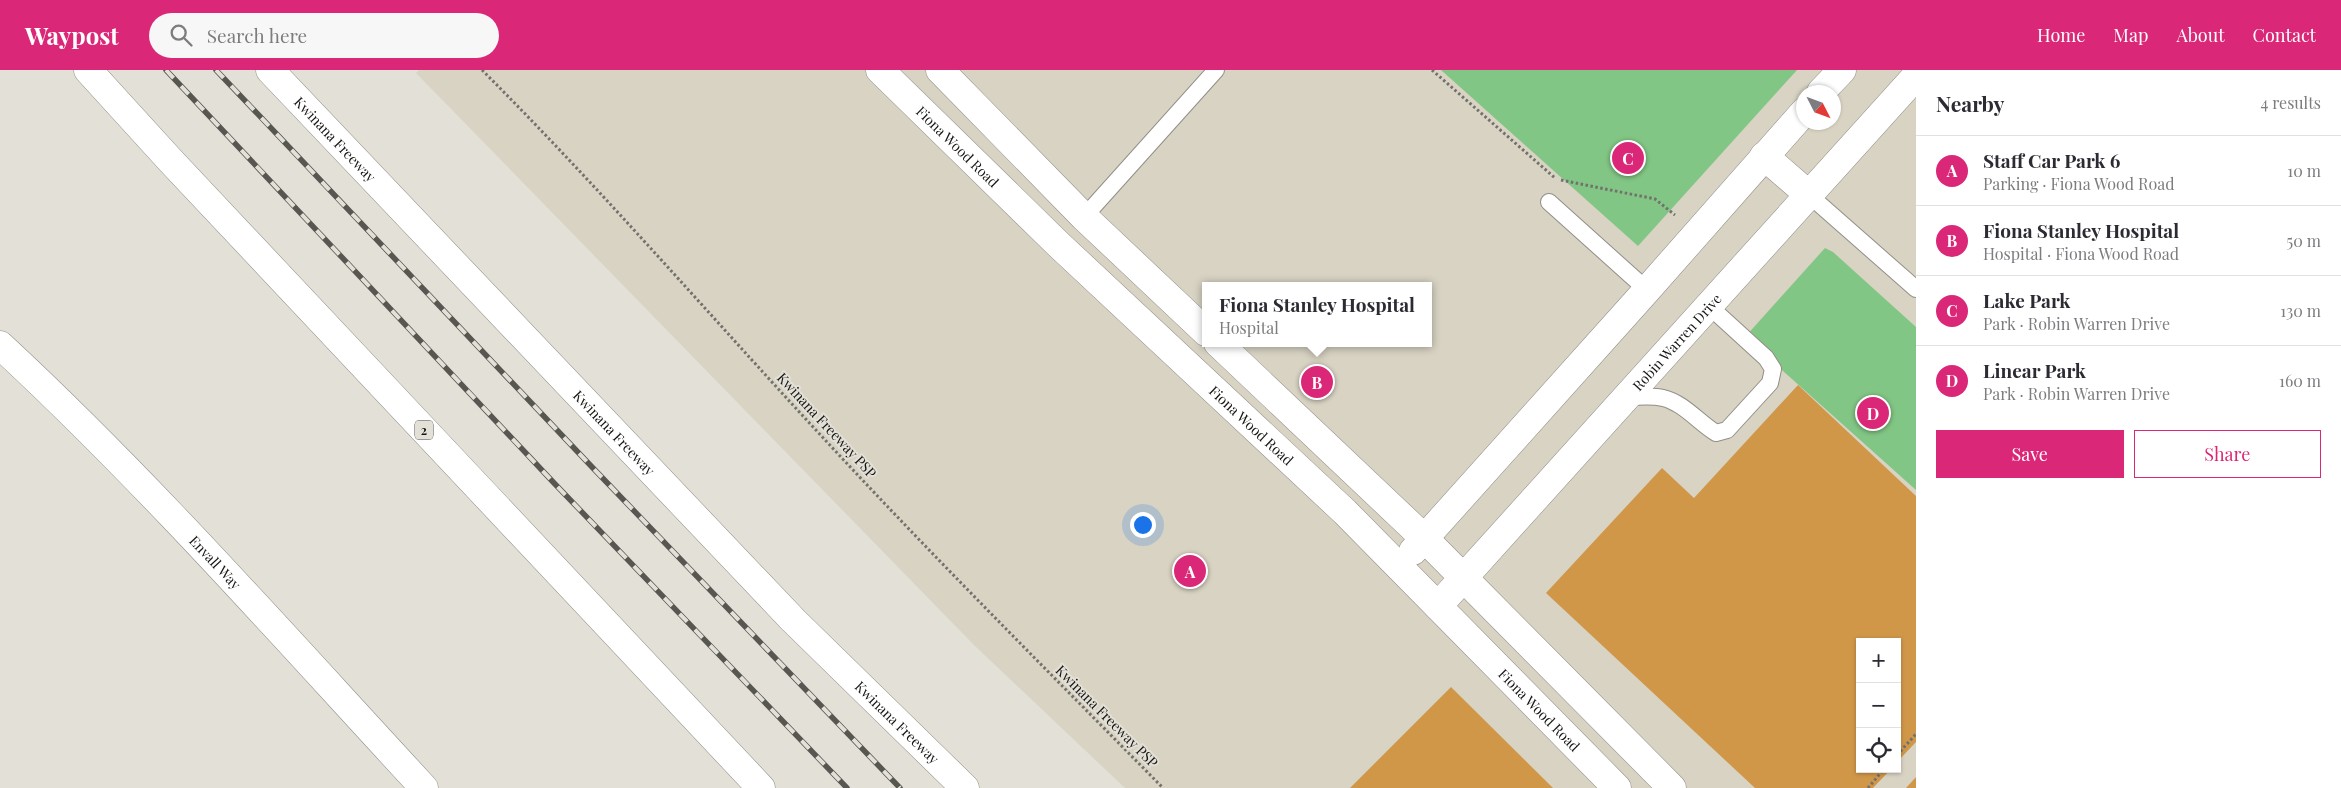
<!DOCTYPE html>
<html lang="en">
<head>
<meta charset="utf-8">
<style>
	body { margin:0; font-family:"Playfair Display",serif; background:#f7f7f7; color:#2b2b33 }
	.controls { position:absolute; right:15px; bottom:15px; display:grid; overflow:hidden; border-radius:0px; box-shadow:0 1px 4px #0004 }
	.controls button { width:45px; height:45px; display:grid; place-items:center; padding:0; border:0; border-bottom:1px solid #e1e1e2; background:#fff; color:#2b2b33; font:25px sans-serif }
	.compass { position:absolute; left:1796px; top:15px; width:45px; height:45px; border-radius:50%; background:#fff; box-shadow:0 1px 4px #0004; rotate:132deg }
	.you { position:absolute; left:1142px; top:454px; width:18px; height:18px; margin:-12px; border:4px solid #fff; border-radius:50%; background:#1a73e8; box-shadow:0 0 0 8px #1a73e833 }
	.badge { display:grid; place-items:center; width:32px; height:32px; border-radius:50%; background:#db2777; color:#fff; font-size:16px; font-weight:700 }
	.pin { position:absolute; translate:-50% -50%; border:2px solid #fff; box-shadow:0 1px 5px #0006 }
	.popup { position:absolute; left:1202px; top:212px; width:230px; height:65px; box-sizing:border-box; display:grid; place-content:center; border-radius:0px; background:#fff; filter:drop-shadow(0 1px 4px #0005); font-size:16px; white-space:nowrap; color:#7c7c81 }
	.popup b { font-size:19px; color:#2b2b33 }
	.popup::after { content:''; position:absolute; left:50%; top:100%; margin-left:-10px; border:10px solid transparent; border-top-color:#fff }
	.list { margin:0; padding:0; list-style:none }
	h2 { display:flex; justify-content:space-between; align-items:center; height:65px; margin:0; padding:0 20px; font-size:21px }
	h2 small { font-size:16px; font-weight:400; color:#7c7c81 }
	.list li { display:grid; grid-template-columns:32px 1fr auto; gap:15px; align-items:center; box-sizing:border-box; height:70px; padding:0 20px; border-top:1px solid #e1e1e2 }
	.list b { display:block; font-size:19px; white-space:nowrap }
	.list p { margin:0; font-size:16px; white-space:nowrap; color:#7c7c81 }
	.list em { font-size:16px; font-style:normal; color:#7c7c81 }
	.actions { display:flex; gap:10px; padding:15px 20px }
	.actions a { flex:1; padding:11px 0; border:1px solid #db2777; border-radius:0px; text-align:center; font-size:18px; color:#db2777 }
	.actions .main { background:#db2777; color:#fff }
	.icon { flex:none; width:28px; height:28px; fill:none; stroke:currentColor; stroke-width:2; stroke-linecap:round; stroke-linejoin:round }
	.map { position:relative; flex:none; width:1916px; height:718px; overflow:hidden }
	header { display:flex; align-items:center; gap:30px; box-sizing:border-box; height:70px; padding:0 25px; background:#db2777; color:#fff }
	header strong { font-size:24px }
	nav { display:flex; gap:28px; margin-inline-start:auto; font-size:18px }
	.search { width:350px; height:45px; background:#f7f7f7; display:flex; align-items:center; gap:12px; box-sizing:border-box; padding:0 18px; border-radius:28px; color:#7c7c81; font-size:19px }
	main { display:flex }
	aside { flex:1; background:#fff }
	.map>svg:first-child { display:block }
	.built { fill:#d8d3c3; fill-rule:evenodd }
	.green { fill:#82c685 }
	.building { fill:#d09749 }
	.lines { fill:none; stroke-linecap:round; stroke-linejoin:round }
	.service-casing { stroke:#928f87; stroke-width:18 }
	.minor-casing { stroke:#928f87; stroke-width:29 }
	.tertiary-casing { stroke:#928f87; stroke-width:29 }
	.motorway-casing { stroke:#928f87; stroke-width:29 }
	.path { stroke:#73716c; stroke-width:3; stroke-dasharray:2.5 2.5; stroke-linecap:butt }
	.service { stroke:#fff; stroke-width:16 }
	.minor { stroke:#fff; stroke-width:28 }
	.tertiary { stroke:#fff; stroke-width:28 }
	.motorway { stroke:#fff; stroke-width:28 }
	.rail-casing { stroke:#575651; stroke-width:5.5 }
	.rail { stroke:#e3e0d7; stroke-width:4; stroke-dasharray:11; stroke-linecap:butt }
	.labels { text-anchor:middle; dominant-baseline:central; stroke-width:4; stroke-linejoin:round; paint-order:stroke }
	.shield { fill:#e3e0d7; stroke:#53514c; stroke-width:1 }
	.shield-label { font-size:12px; font-weight:bold; fill:#151411 }
	.street-label { font-size:14px; fill:#151411; stroke:#e3e0d7 }
</style>
</head>
<body>
<header>
<strong>Waypost</strong>
<div class="search"><svg class="icon" aria-label="search" viewBox="0 0 24 24"><circle cx="10" cy="10" r="6"/><path d="M15 15l6 6"/></svg>Search here</div>
<nav><a>Home</a><a>Map</a><a>About</a><a>Contact</a></nav>
</header>
<main>
<div class="map">
<svg width="1916" height="718" viewBox="0 0 1916 718">
	<rect width="100%" height="100%" fill="#e3e0d7"/>
	<!-- built -->
	<path class="built" d="M419 0H1916V718H1125L974 575 416 3ZM1804 22H1834V52H1804ZM1206 216H1428V273H1206ZM1860 572H1897V699H1860Z"/>
	<!-- green -->
	<g class="green">
		<polygon points="1441,0 1797,0 1638,176"/>
		<polygon points="1825,178 1833,182 1916,257 1916,420 1745,267"/>
	</g>
	<!-- building -->
	<g class="building">
		<polygon points="1798,315 1916,426 1916,672 1897,692 1897,572 1860,572 1860,699 1891,699 1873,718 1755,718 1546,523 1662,398 1694,428"/>
		<polygon points="1451,617 1553,718 1350,718"/>
		<polygon points="1916,707 1916,718 1906,718"/>
	</g>
	<g class="lines">
		<!-- service casing -->
		<g class="service-casing">
			<g id="service">
				<polyline points="1808,124 1916,219"/>
				<polyline points="1549,132 1647,220"/>
				<polyline points="1084,147 1216,0"/>
				<path d="M1627 327C1638 327 1652 325 1663 328 1684 333 1698 352 1716 363L1727 360 1770 313 1773 299 1766 288 1709 236"/>
			</g>
		</g>
		<!-- minor casing -->
		<g class="minor-casing">
			<g id="minor">
				<path id="s1" d="M0 275C150 414 285 568 424 718"/>
			</g>
		</g>
		<!-- tertiary casing -->
		<g class="tertiary-casing">
			<g id="tertiary">
				<path id="s2" d="M880 0 1058 174 1345 442 1617 718"/>
				<polyline points="940,0 1084,147 1206,262"/>
				<polyline points="1821,22 1842,0"/>
				<polyline points="1764,86 1808,124"/>
				<polyline points="1218,273 1424,468 1672,718"/>
				<polyline points="1413,481 1647,220 1804,42"/>
				<path id="s3" d="M1438 536 1916 6"/>
			</g>
		</g>
		<!-- motorway casing -->
		<g class="motorway-casing">
			<g id="motorway">
				<polyline points="88,0 170,90 761,718"/>
				<path id="s4" d="M270 0 793 550 965 718"/>
			</g>
		</g>
		<!-- path -->
		<g class="path">
			<path d="M482 0C601 119 712 248 827 372 936 490 1050 603 1163 718"/>
			<polyline points="1432,0 1555,108"/>
			<polyline points="1561,110 1655,129 1675,145"/>
			<polyline points="1897,685 1916,664"/>
			<polyline points="1868,718 1884,699"/>
		</g>
		<!-- service -->
		<use href="#service" class="service"/>
		<!-- minor -->
		<use href="#minor" class="minor"/>
		<!-- tertiary -->
		<use href="#tertiary" class="tertiary"/>
		<!-- motorway -->
		<use href="#motorway" class="motorway"/>
		<!-- rail casing -->
		<g class="rail-casing">
			<g id="rail">
				<polyline points="166,0 554,413 847,718"/>
				<polyline points="216,0 592,397 900,718"/>
			</g>
		</g>
		<!-- rail -->
		<use href="#rail" class="rail"/>
	</g>
	<g class="labels">
		<!-- shield labels -->
		<rect class="shield" x="415" y="350.5" width="18" height="19" rx="4"/>
		<g class="shield-label">
			<text x="424" y="360">2</text>
		</g>
		<!-- street labels -->
		<g class="street-label">
			<text stroke="none"><textPath href="#s4" startOffset="95">Kwinana Freeway</textPath></text>
			<text stroke="none"><textPath href="#s2" startOffset="109">Fiona Wood Road</textPath></text>
			<text stroke="none"><textPath href="#s3" startOffset="356">Robin Warren Drive</textPath></text>
			<text transform="translate(827 355) rotate(47)">Kwinana Freeway PSP</text>
			<text stroke="none"><textPath href="#s2" startOffset="514">Fiona Wood Road</textPath></text>
			<text stroke="none"><textPath href="#s4" startOffset="500">Kwinana Freeway</textPath></text>
			<text stroke="none"><textPath href="#s1" startOffset="306">Envall Way</textPath></text>
			<text stroke="none"><textPath href="#s2" startOffset="919">Fiona Wood Road</textPath></text>
			<text transform="translate(1107 646) rotate(45)">Kwinana Freeway PSP</text>
			<text stroke="none"><textPath href="#s4" startOffset="905">Kwinana Freeway</textPath></text>
		</g>
	</g>
</svg>
<div class="controls">
<button>+</button>
<button>−</button>
<button><svg class="icon" aria-label="locate" viewBox="0 0 24 24"><circle cx="12" cy="12" r="6"/><path d="M12 2v4M12 18v4M2 12h4M18 12h4"/></svg></button>
</div>
<svg class="compass" viewBox="-18 -18 36 36"><path d="M0-13l5 13h-10z" fill="#e53935"/><path d="M0 13l5-13h-10z" fill="#7c7c81"/></svg>
<div class="you"></div>
<div class="pin badge" style="left:1190px;top:501px">A</div>
<div class="pin badge" style="left:1317px;top:312px">B</div>
<div class="popup"><b>Fiona Stanley Hospital</b>Hospital</div>
<div class="pin badge" style="left:1628px;top:88px">C</div>
<div class="pin badge" style="left:1873px;top:343px">D</div>
</div>
<aside>
<h2>Nearby<small>4 results</small></h2>
<ul class="list">
<li><span class="badge">A</span><div><b>Staff Car Park 6</b><p>Parking · Fiona Wood Road</p></div><em>10 m</em></li>
<li><span class="badge">B</span><div><b>Fiona Stanley Hospital</b><p>Hospital · Fiona Wood Road</p></div><em>50 m</em></li>
<li><span class="badge">C</span><div><b>Lake Park</b><p>Park · Robin Warren Drive</p></div><em>130 m</em></li>
<li><span class="badge">D</span><div><b>Linear Park</b><p>Park · Robin Warren Drive</p></div><em>160 m</em></li>
</ul>
<div class="actions"><a class="main">Save</a><a>Share</a></div>
</aside>
</main>
</body>
</html>
